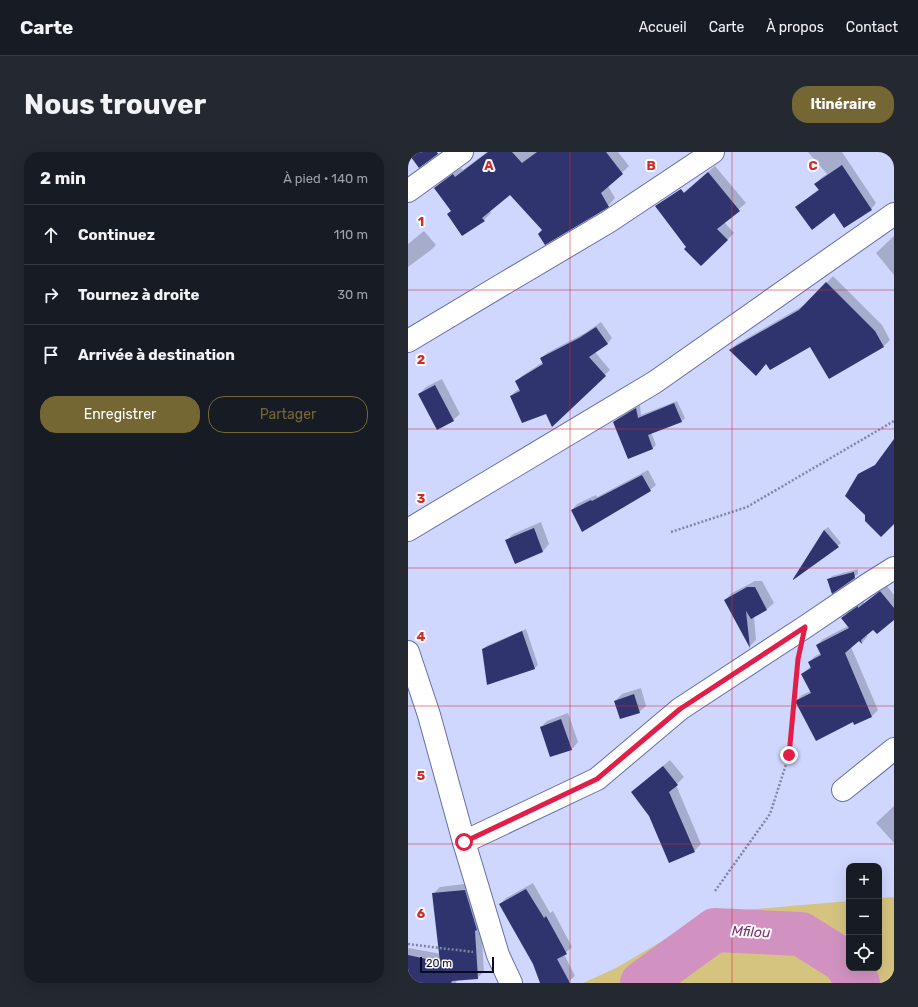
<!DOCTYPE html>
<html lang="fr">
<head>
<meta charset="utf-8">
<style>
	body { margin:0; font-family:Rubik,sans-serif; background:#242831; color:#f1f3f6 }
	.controls { position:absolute; right:12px; bottom:12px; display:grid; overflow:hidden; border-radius:8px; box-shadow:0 4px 16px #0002 }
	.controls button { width:36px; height:36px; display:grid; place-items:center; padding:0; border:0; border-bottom:1px solid #363941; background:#171b24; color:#f1f3f6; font:20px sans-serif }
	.scale { position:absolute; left:12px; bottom:10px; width:74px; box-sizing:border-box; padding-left:4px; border:2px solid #090b22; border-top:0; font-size:11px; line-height:14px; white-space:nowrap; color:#090b22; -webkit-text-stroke:3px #fbfbfb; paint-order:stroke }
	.stop { position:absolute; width:12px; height:12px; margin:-9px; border:3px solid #e11d48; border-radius:50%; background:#fff }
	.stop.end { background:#e11d48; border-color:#fff; box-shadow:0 1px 4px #0008 }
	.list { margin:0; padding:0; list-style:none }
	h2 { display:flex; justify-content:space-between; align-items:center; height:52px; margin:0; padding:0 16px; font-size:17px }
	h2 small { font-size:13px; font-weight:400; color:#9ea1a6 }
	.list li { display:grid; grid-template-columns:26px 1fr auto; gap:12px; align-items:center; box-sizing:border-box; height:60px; padding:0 16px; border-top:1px solid #363941 }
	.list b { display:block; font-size:15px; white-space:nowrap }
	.list em { font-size:13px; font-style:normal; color:#9ea1a6 }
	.actions { display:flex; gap:8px; padding:12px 16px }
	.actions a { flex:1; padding:9px 0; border:1px solid #746734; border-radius:16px; text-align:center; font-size:14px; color:#746734 }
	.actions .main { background:#746734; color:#fff }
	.icon { flex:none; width:22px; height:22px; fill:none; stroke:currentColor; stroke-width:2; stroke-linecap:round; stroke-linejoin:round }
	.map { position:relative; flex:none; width:486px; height:831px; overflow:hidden; border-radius:16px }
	header { display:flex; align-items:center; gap:24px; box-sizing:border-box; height:56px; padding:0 20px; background:#171b24; border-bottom:1px solid #363941 }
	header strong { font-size:19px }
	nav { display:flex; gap:22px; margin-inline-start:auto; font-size:14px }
	.intro { display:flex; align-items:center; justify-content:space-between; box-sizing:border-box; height:96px; padding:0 24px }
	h1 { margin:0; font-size:28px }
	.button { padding:10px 18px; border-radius:16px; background:#746734; color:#fff; font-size:14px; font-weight:700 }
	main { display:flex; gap:24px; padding:0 24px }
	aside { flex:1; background:#171b24; border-radius:16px; box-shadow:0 4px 16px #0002 }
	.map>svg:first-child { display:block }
	.green { fill:#d5c480 }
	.shadow { fill:#0003 }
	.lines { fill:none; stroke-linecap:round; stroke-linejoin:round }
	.river { stroke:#d192c1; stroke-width:44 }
	.building { fill:#2f346e }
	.minor-casing { stroke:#656ea9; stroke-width:24 }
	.path { stroke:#8085a6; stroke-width:2.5; stroke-dasharray:2 2; stroke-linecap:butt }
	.minor { stroke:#fff; stroke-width:22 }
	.route { stroke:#e11d48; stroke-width:5 }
	.grid { fill:none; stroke:#d62828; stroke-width:1; stroke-opacity:0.55 }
	.labels { text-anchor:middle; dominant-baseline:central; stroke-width:4; stroke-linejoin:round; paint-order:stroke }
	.water-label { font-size:14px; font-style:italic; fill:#7d326e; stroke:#fbfbfb }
	.grid-label { font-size:13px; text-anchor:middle; font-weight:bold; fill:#d62828; stroke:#fbfbfb; stroke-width:4; stroke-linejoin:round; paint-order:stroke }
</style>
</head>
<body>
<header>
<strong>Carte</strong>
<nav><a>Accueil</a><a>Carte</a><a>À propos</a><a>Contact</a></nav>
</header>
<div class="intro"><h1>Nous trouver</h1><a class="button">Itinéraire</a></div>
<main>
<aside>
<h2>2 min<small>À pied · 140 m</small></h2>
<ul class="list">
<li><svg class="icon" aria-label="ahead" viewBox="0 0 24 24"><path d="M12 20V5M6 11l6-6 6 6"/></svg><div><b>Continuez</b></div><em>110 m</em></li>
<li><svg class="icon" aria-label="right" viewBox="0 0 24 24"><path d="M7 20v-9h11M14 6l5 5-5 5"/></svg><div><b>Tournez à droite</b></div><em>30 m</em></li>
<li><svg class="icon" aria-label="arrive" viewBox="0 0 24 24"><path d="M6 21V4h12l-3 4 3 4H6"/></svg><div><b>Arrivée à destination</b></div></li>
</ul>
<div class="actions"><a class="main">Enregistrer</a><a>Partager</a></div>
</aside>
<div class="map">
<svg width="486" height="831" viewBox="0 0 486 831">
	<rect width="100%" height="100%" fill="#cfd7ff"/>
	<!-- green -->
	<polygon class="green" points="486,745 486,831 175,831 208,816 302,761 441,749 441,816 471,816 471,746"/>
	<!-- shadow -->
	<g class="shadow">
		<polygon points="79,0 210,0 221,14 200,34 207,46 200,54 102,42 82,58 83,61 76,68 54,83 44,58 27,36 34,29 53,16 55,18"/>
		<polygon points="400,0 434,0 468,51 463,57 427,60 397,49 402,44 411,37 408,32 413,26 419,22"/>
		<polygon points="307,14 338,51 316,70 326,81 319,88 274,42"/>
		<polygon points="16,79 28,93 23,98 0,115 0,92"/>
		<polygon points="486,84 486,123 468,101"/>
		<polygon points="425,124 474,173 482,188 476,194 421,226 403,194 359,211 322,198 329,192 398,152"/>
		<polygon points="193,170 204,186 199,192 187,200 202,218 144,273 138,261 103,244 108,239 112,237 109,229 114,224 135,210 133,206 139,201 177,181"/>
		<polygon points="34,227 52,262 45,268 11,242 18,235"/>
		<polygon points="269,249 277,266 274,269 243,280 248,293 245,296 220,306 206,270 209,267 232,253 233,263"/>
		<polygon points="240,318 248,333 242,338 164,358 169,352 188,343 189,345"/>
		<polygon points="133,370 141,392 135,399 107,410 98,389 105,382"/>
		<polygon points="420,375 433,391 387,426 416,378"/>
		<polygon points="450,417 450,422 446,425 420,428 424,424"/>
		<polygon points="347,429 354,429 366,451 359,457 346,464 348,488 342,494 317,448 324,441"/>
		<polygon points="479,434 486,443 486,467 466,476 459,482 459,485 454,491 451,488 443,495 470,558 464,564 447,571 446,568 388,549 394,543 403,539 394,522 403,514 401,510 407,504 413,501 409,493 415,487 440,474 434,466 440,460 456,449 456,452"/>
		<polygon points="118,477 130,513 127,516 80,532 75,498 78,494"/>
		<polygon points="233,536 238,554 231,560 207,549 214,542"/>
		<polygon points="160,561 170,590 164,597 143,604 133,575 139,569"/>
		<polygon points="262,608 276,625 268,633 293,692 286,699 231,634"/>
		<polygon points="486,654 486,691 468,671"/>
		<polygon points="64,731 73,772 76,820 69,826 49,827 48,831 0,831 0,797 1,796 33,802 25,742 32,735"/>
		<polygon points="125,731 142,761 145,759 164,795 156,802 167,824 159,831 133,831 125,811 92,752 98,746"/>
	</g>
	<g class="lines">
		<!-- river -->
		<polyline class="river" points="234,831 307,778 393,782 436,809 450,831"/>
	</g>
	<!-- building -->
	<g class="building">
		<polygon points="0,0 29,0 30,2 11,16 0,1"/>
		<polygon points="80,0 104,0 114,11 129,0 198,0 215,22 193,41 201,55 137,93 130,82 134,78 102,43 74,66 77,69 54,84 39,62 43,59 26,36 45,22 47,25"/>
		<polygon points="434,13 464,58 436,76 426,61 404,78 387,55 411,38 406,32"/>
		<polygon points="300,20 332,59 309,77 320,88 293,114 276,97 278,95 247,54 273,37 276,41"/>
		<polygon points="418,130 467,179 476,195 421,227 402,195 362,218 358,212 348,224 321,198 391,158"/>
		<polygon points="188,175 200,192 181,205 198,224 144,275 138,262 114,271 102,244 112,239 107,229 135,212 132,206 171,186"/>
		<polygon points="27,233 46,269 29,278 10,242"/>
		<polygon points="266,251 274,270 240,283 245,297 220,307 205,270 228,256 230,266"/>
		<polygon points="486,287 486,372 473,385 457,369 457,363 437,344 450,322 467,313"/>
		<polygon points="234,323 243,339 174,380 163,358 183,348 184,349"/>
		<polygon points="126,376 135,400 107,412 97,388"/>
		<polygon points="416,378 431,395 385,428 385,427"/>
		<polygon points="446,420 447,426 424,442 419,427"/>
		<polygon points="339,435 347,435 359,458 343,467 338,459 342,496 316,448"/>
		<polygon points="472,439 486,456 486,468 469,482 465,478 453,488 454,492 451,489 437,501 464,565 446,573 445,570 408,589 387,549 403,541 393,522 403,516 400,510 413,503 408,493 441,476 433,466 450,454 450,456"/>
		<polygon points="114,479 127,517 79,533 74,497"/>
		<polygon points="226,542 232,561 212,567 206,549"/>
		<polygon points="153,567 164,598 142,605 132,575"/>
		<polygon points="255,614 270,633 261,640 287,700 261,711 241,664 223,640"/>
		<polygon points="118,737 136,766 138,764 159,802 149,807 162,831 132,831 125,812 91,752"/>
		<polygon points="57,738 69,778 67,779 70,827 44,829 43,831 0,831 0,803 32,810 24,741"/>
	</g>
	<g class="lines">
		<!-- minor casing -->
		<g class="minor-casing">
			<g id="minor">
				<polyline points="0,39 54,0"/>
				<polyline points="0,189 97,131 200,70 305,0"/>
				<polyline points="0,378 247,230 486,62"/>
				<polyline points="0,500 21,563 56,690 90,803 103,831"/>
				<polyline points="435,638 486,597"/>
				<polyline points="56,690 189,627 272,557 397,475 459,433 486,416"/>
			</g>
		</g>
		<!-- path -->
		<g class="path">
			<polyline points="263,380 339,355 486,269"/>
			<polyline points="307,739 362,662 381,603 390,509"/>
			<polyline points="0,792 65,800"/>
		</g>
		<!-- minor -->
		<use href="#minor" class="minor"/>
	</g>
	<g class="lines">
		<!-- route -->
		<polyline class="route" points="56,690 189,627 272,557 397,475 390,507 381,603"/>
	</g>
	<!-- grid -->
	<path class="grid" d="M162 0V831M324 0V831M0 138H486M0 277H486M0 416H486M0 554H486M0 692H486"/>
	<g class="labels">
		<!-- water labels -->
		<g class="water-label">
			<text transform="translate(343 780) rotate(3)">Mfilou</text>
		</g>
	</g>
	<g class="grid-label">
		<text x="81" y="18">A</text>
		<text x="243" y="18">B</text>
		<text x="405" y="18">C</text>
		<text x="13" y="74">1</text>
		<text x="13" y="212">2</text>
		<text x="13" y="351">3</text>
		<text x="13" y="489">4</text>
		<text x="13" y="628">5</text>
		<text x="13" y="766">6</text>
	</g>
</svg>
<div class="controls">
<button>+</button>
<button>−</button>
<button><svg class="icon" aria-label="locate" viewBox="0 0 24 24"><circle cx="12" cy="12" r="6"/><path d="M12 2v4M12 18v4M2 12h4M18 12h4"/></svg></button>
</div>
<div class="scale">20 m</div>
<div class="stop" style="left:56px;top:690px"></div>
<div class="stop end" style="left:381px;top:603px"></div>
</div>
</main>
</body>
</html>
